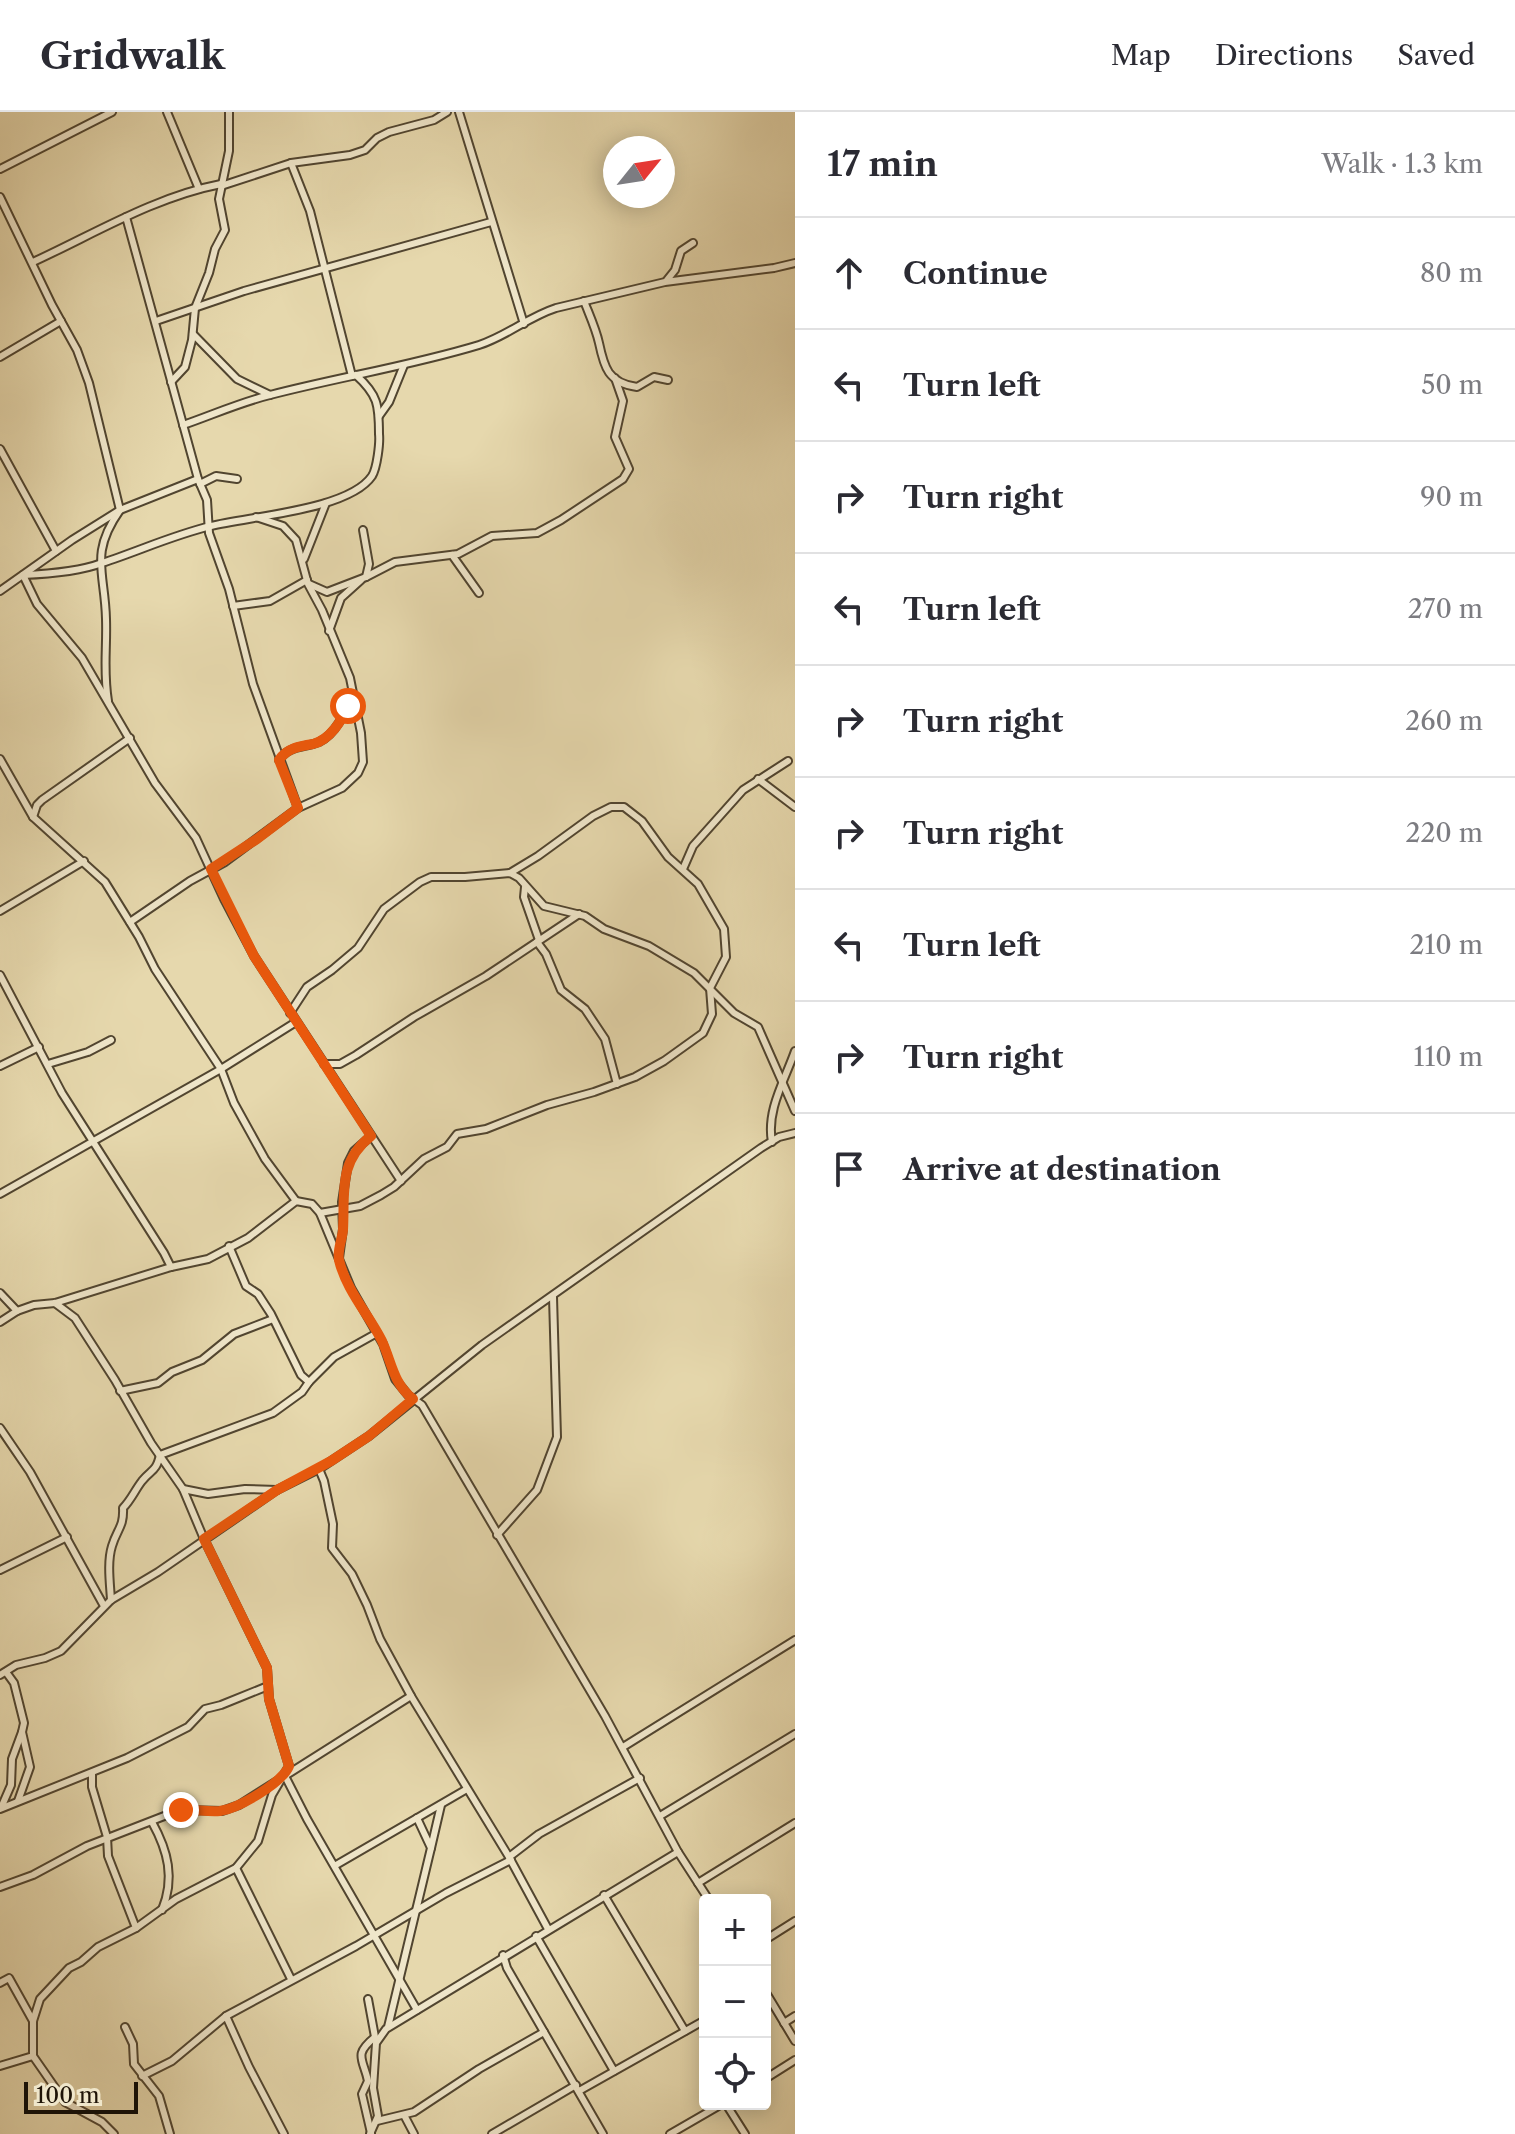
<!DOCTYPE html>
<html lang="en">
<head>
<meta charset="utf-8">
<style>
	body { margin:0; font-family:"Libre Caslon Text",serif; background:#f7f7f7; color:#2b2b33 }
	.controls { position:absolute; right:24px; bottom:24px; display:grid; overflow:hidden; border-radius:8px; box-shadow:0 4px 20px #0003 }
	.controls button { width:72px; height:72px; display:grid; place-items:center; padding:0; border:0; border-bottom:2px solid #e1e1e2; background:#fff; color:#2b2b33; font:40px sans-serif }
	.compass { position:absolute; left:603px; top:24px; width:72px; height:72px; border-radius:50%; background:#fff; box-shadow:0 4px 20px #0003; rotate:60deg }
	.scale { position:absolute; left:24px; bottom:20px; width:114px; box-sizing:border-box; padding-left:8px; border:4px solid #1f1407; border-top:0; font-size:22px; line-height:28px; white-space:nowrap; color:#1f1407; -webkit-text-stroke:6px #efe6ca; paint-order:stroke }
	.stop { position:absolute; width:24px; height:24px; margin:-18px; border:6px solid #ea580c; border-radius:50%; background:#fff }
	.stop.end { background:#ea580c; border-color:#fff; box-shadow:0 2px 8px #0008 }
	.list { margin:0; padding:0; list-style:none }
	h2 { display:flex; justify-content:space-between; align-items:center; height:104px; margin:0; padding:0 32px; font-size:34px }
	h2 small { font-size:26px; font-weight:400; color:#7c7c81 }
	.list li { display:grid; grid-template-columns:52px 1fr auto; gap:24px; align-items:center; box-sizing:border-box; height:112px; padding:0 32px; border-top:2px solid #e1e1e2 }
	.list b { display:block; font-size:30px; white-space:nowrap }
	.list em { font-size:26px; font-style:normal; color:#7c7c81 }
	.icon { flex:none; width:44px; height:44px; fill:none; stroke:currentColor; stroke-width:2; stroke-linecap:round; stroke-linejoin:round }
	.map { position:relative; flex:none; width:795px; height:2022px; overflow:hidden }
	header { display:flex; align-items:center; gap:48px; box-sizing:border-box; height:112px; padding:0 40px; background:#fff; border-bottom:2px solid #e1e1e2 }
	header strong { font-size:38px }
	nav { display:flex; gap:44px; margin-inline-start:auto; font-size:28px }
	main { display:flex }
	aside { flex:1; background:#fff }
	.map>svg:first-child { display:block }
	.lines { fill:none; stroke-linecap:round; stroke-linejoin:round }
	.street-casing { stroke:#514530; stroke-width:10 }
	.street { stroke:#efe6ca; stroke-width:6 }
	.route { stroke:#ea580c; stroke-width:10 }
</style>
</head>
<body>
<header>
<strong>Gridwalk</strong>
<nav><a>Map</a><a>Directions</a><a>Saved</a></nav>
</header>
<main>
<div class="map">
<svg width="795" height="2022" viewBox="0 0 795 2022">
	<rect width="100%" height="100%" fill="#e6d8ad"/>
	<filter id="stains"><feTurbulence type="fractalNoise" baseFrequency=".0025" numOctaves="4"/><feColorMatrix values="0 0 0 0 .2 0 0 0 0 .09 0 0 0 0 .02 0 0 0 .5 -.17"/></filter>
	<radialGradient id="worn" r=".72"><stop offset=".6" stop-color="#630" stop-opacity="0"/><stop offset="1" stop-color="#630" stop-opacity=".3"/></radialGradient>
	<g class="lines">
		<!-- street casing -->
		<g class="street-casing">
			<g id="street">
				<polyline points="167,0 199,77"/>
				<polyline points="459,0 524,212"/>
				<polyline points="291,51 310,99 352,264"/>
				<polyline points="0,57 112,0"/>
				<polyline points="221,74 291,51 350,43 365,38 377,26 389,20 434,8 447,0"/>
				<path d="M0 85 52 193 77 238 89 271 120 398C89 442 105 460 106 507 107 538 103 558 108 589"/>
				<polyline points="126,105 198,367 207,388 209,421 229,477 253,572 298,696"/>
				<path d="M33 150C94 122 154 85 221 72"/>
				<polyline points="667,168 675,158 681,139 693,131"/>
				<path d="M584 189C589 202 596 217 599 231 604 255 608 271 637 275L654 265 668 268"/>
				<polyline points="156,209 244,179 491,110"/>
				<polyline points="193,222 237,267 270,283"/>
				<polyline points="0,245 61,209"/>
				<path d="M356 263C378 283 379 293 379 322 380 331 377 356 372 364 349 398 251 404 211 414 173 423 139 439 102 451 78 460 49 462 23 463L37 492 82 546 155 671 196 726 224 787 254 844 401 1069"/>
				<polyline points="171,270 185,255 192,228 195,196 209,161 215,137 225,118 219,87 229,39 229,0"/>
				<polyline points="379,304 389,290 404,253"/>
				<path d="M183 313C212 303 241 290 270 283 339 265 410 254 479 233 507 224 528 205 556 196L665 170 774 156 795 151"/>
				<polyline points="0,337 56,439"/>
				<polyline points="200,372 216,364 237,367"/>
				<polyline points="363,418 369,452 366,465"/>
				<polyline points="452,443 479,481"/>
				<polyline points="304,447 326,391"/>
				<polyline points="309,472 327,480 366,465 395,450 458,442 492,424 537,421 561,408 623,367 629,357 615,325 623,289 615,266"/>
				<polyline points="0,479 72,428 120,398 198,367"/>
				<polyline points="233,494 270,489 307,468"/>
				<polyline points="329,519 341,486 361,468"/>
				<polyline points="0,647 33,705 105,770 139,825 155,857 221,957 234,991 265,1047 296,1089"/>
				<path d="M279 648C289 633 305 636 319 630 337 621 345 600 352 583"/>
				<polyline points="758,667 795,695"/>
				<polyline points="33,705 37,693 42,688 130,626"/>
				<polyline points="683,757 693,734 743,678 788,649"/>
				<polyline points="525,775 524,785 539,828"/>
				<polyline points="0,799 84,749"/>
				<polyline points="130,810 190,769 225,750 298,696 342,676 358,661 363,650 361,621 350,566 322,498 308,472 296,428 283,414 256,405"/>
				<polyline points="537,830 546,842 561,878 585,897 605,927 617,972"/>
				<polyline points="0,863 62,981 164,1141 171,1155"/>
				<polyline points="290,901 307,875 332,858 358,836 384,797 420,770 431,765 465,765 510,761 519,766 544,794 585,804 604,817 649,834 694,861 734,901 758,915 795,999"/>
				<polyline points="48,952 88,940 111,928"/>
				<polyline points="324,952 340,952 356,943 414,905 486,864 579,802"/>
				<polyline points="0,954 39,935"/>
				<path d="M772 1030C766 998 785 968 795 939"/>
				<polyline points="0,1082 221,957 296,910"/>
				<polyline points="320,1101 360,1094 381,1083 394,1075 424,1047 447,1035 457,1022 486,1017 547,993 594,980 635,965 664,949 703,921 712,902 710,876 726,845 724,817 698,772 668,745 642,709 624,695 611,695 593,704 538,744 510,761"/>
				<polyline points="229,1134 246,1174 258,1182 271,1202 301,1263 309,1270"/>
				<polyline points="339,1146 343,1117 342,1090 348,1051 354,1039 371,1024"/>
				<polyline points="0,1181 17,1199"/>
				<polyline points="55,1191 75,1206 115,1268 151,1331 183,1377 204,1427 267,1556 269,1587 289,1654 272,1683 258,1729 236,1756 176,1787 136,1816 98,1835 81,1850 69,1856 40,1887 33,1909 33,1944 65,1990 102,2010 114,2022"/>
				<polyline points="0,1210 17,1199 34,1193 55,1191 171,1155 208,1147 248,1126 296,1089 312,1092 320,1101 351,1176 383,1232 395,1267 408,1283 422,1293 605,1604 678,1740 709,1788"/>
				<polyline points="120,1279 158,1271 172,1260 202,1248 234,1222 273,1207"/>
				<polyline points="0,1316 30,1360 104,1494"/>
				<polyline points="319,1357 324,1369 333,1412 332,1436 352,1462 367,1493 380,1527 411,1584 509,1745 548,1817"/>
				<polyline points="183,1377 208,1382 245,1377 277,1378"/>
				<polyline points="497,1423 537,1378 557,1325 553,1185"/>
				<polyline points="0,1458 67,1425"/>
				<path d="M111 1488C110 1471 107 1450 112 1434 117 1417 124 1415 123 1396 131 1388 135 1378 142 1369 152 1357 156 1360 160 1343L273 1301 302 1280 309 1270 334 1245 377 1221"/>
				<polyline points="6,1560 14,1571 24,1611 22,1620 30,1655 18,1689"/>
				<polyline points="0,1563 16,1553 45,1546 61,1539 111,1488 158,1460 277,1378 319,1357 369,1324 482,1233 761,1036 779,1025 795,1021"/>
				<polyline points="623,1635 795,1528"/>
				<polyline points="92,1662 92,1675 107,1725 108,1744 136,1816"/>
				<polyline points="285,1664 307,1707 417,1898"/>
				<polyline points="1,1696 11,1673 12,1647 22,1620"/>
				<polyline points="0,1697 127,1646 188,1615 205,1597 221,1593 268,1574"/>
				<polyline points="660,1704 795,1622"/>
				<path d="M152 1710C168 1739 175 1766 162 1798"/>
				<polyline points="431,1736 441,1693"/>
				<polyline points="509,1745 539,1722 640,1666"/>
				<polyline points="336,1753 467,1677"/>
				<polyline points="236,1756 291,1867"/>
				<polyline points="698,1771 795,1711"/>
				<polyline points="0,1775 33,1763 87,1734 172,1701 188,1698 222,1699 239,1693 411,1584"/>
				<polyline points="604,1783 685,1919"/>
				<polyline points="536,1824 614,1959"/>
				<polyline points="765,1828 795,1809"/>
				<polyline points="503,1843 507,1856 603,2022"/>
				<polyline points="0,1871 9,1866 33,1909"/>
				<polyline points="765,1879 795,1929"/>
				<path d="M368 1887 375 1925C353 1943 363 1946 368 1969L362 1982 371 2021"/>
				<polyline points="226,1904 249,1955 284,2022"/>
				<polyline points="784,1911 795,1904"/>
				<polyline points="125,1915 133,1932 134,1952 159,1984 170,2022"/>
				<polyline points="388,1915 431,1736 417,1706"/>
				<polyline points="0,1954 33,1944"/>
				<polyline points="142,1964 172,1949 226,1904 356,1834 446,1781 511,1748"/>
				<polyline points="765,1967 795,1948"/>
				<polyline points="579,1979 705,1908"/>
				<polyline points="726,1992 745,2022"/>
				<polyline points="404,2003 414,2022"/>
				<polyline points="377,2009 414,2000 479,1957 544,1920"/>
				<polyline points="370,2022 378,2004 373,1976 376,1931 386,1917 678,1740"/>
				<polyline points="492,2022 576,1973"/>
				<polyline points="670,2022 722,1992"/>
			</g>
		</g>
		<!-- street -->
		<use href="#street" class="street"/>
	</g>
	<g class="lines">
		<!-- route -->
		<path class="route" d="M181 1698C194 1697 206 1700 220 1699 239 1696 282 1671 289 1654L269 1587 267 1556 204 1427 277 1378 331 1349 369 1324 413 1287C393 1271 392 1251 382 1229 369 1203 346 1178 339 1148 337 1139 342 1128 343 1118 345 1080 338 1050 371 1024L254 844 211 757 257 727 298 696 279 648C287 636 300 634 313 632 330 628 342 608 348 594"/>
	</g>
	<rect width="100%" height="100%" filter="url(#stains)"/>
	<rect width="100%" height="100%" fill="url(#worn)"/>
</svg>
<div class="controls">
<button>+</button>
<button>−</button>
<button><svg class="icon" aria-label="locate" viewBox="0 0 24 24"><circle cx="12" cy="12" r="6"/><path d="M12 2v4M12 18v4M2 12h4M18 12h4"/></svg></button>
</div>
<svg class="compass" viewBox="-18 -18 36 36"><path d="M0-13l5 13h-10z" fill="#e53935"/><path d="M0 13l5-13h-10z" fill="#7c7c81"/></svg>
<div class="scale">100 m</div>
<div class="stop" style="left:348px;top:594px"></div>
<div class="stop end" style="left:181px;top:1698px"></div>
</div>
<aside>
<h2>17 min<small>Walk · 1.3 km</small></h2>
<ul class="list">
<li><svg class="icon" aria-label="ahead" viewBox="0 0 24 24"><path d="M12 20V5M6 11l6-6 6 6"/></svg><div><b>Continue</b></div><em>80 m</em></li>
<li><svg class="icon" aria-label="left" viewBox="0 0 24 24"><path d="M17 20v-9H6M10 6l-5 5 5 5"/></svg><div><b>Turn left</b></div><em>50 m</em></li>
<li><svg class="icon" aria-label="right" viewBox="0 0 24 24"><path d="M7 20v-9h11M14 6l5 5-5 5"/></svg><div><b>Turn right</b></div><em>90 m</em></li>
<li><svg class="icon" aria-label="left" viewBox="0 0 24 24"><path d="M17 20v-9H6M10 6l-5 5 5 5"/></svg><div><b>Turn left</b></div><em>270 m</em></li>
<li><svg class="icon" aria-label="right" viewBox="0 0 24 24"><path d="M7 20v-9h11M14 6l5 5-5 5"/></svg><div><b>Turn right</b></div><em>260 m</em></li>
<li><svg class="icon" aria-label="right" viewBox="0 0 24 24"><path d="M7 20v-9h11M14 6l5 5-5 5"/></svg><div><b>Turn right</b></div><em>220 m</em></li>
<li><svg class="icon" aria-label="left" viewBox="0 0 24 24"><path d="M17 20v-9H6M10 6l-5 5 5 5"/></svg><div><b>Turn left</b></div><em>210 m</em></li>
<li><svg class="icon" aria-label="right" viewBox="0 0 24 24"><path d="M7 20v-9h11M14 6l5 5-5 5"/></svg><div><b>Turn right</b></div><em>110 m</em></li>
<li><svg class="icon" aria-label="arrive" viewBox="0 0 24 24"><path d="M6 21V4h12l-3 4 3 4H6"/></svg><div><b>Arrive at destination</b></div></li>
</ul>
</aside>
</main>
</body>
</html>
